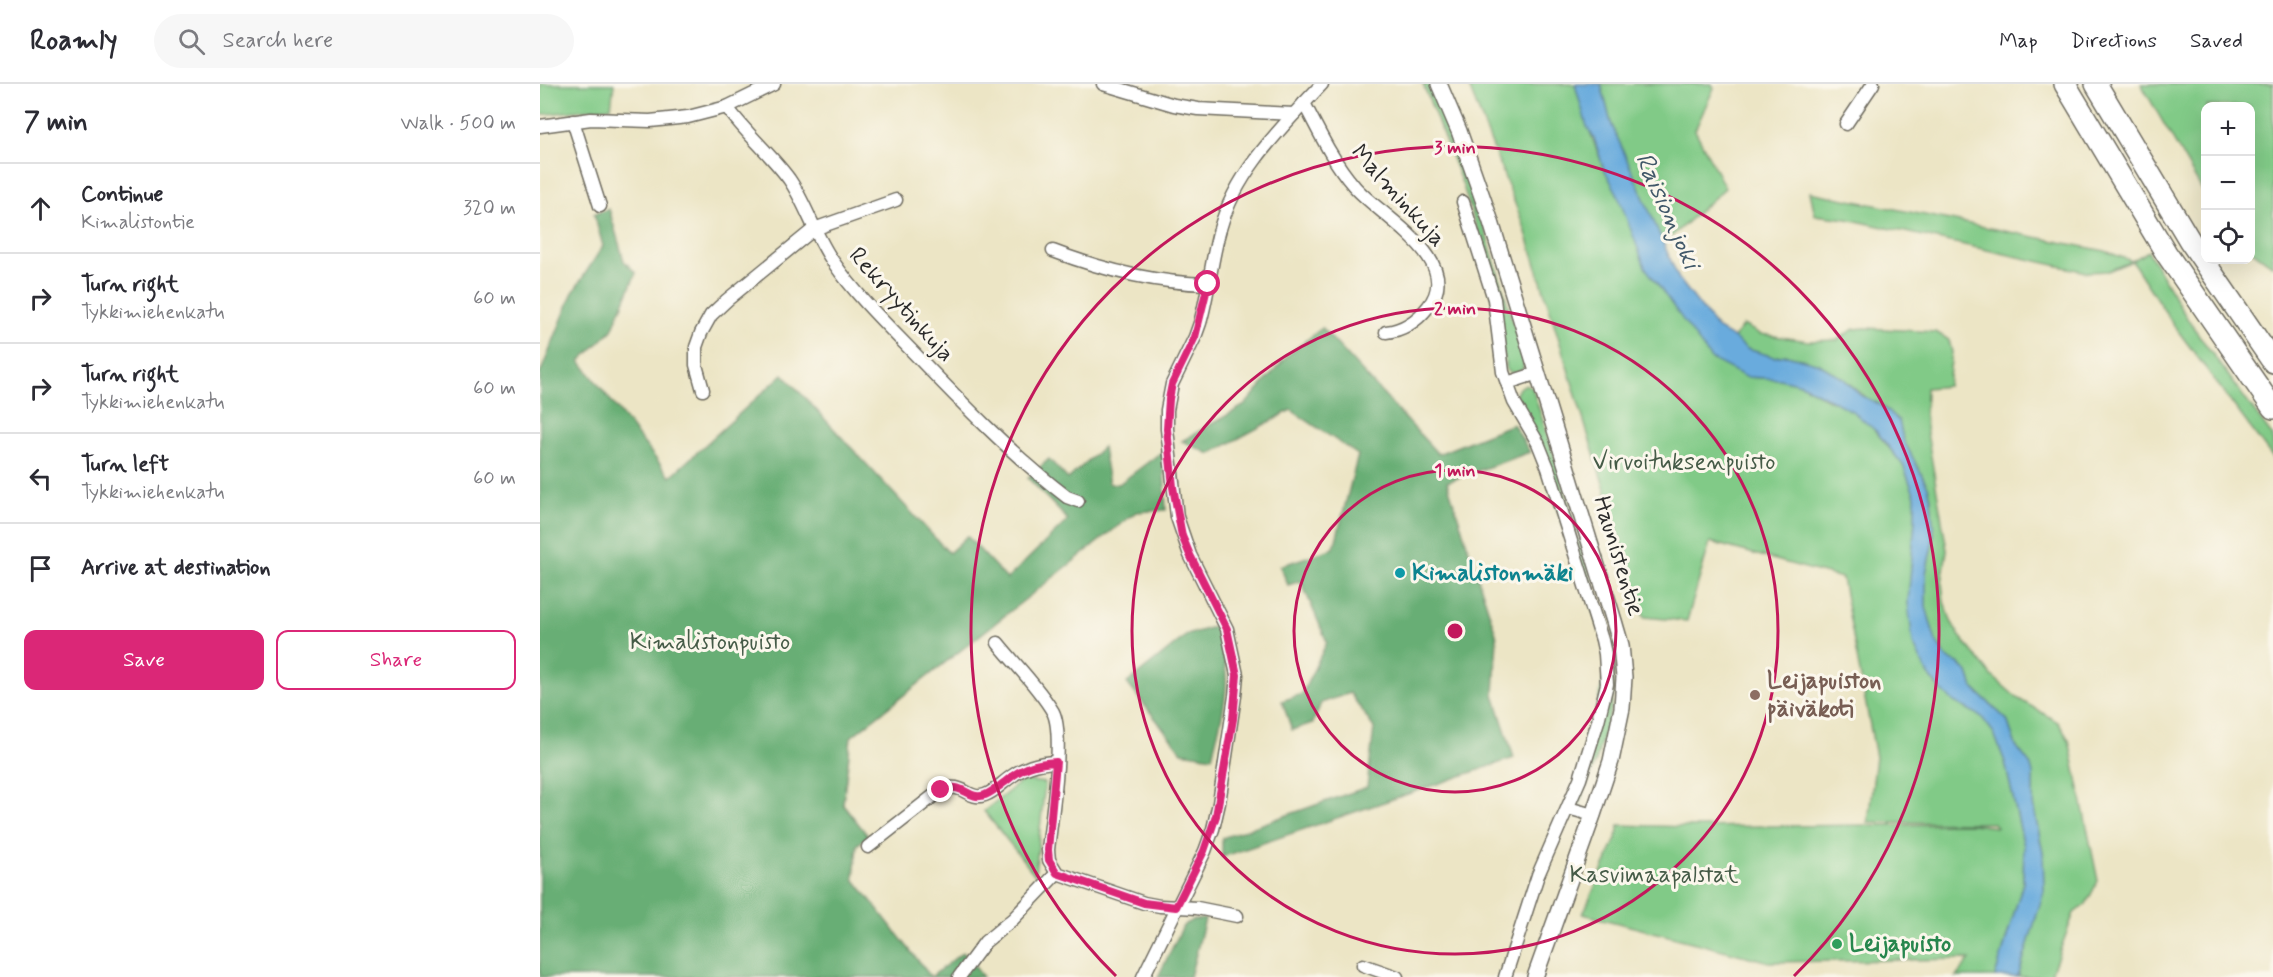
<!DOCTYPE html>
<html lang="en">
<head>
<meta charset="utf-8">
<style>
	body { margin:0; font-family:Mynerve,sans-serif; background:#f7f7f7; color:#2b2b33 }
	.controls { position:absolute; right:18px; top:18px; display:grid; overflow:hidden; border-radius:12px; box-shadow:0 6px 24px #0002 }
	.controls button { width:54px; height:54px; display:grid; place-items:center; padding:0; border:0; border-bottom:2px solid #e1e1e2; background:#fff; color:#2b2b33; font:30px sans-serif }
	.stop { position:absolute; width:18px; height:18px; margin:-14px; border:4px solid #db2777; border-radius:50%; background:#fff }
	.stop.end { background:#db2777; border-color:#fff; box-shadow:0 2px 6px #0008 }
	.list { margin:0; padding:0; list-style:none }
	h2 { display:flex; justify-content:space-between; align-items:center; height:78px; margin:0; padding:0 24px; font-size:26px }
	h2 small { font-size:20px; font-weight:400; color:#7c7c81 }
	.list li { display:grid; grid-template-columns:39px 1fr auto; gap:18px; align-items:center; box-sizing:border-box; height:90px; padding:0 24px; border-top:2px solid #e1e1e2 }
	.list b { display:block; font-size:22px; white-space:nowrap }
	.list p { margin:0; font-size:20px; white-space:nowrap; color:#7c7c81 }
	.list em { font-size:20px; font-style:normal; color:#7c7c81 }
	.actions { display:flex; gap:12px; padding:18px 24px }
	.actions a { flex:1; padding:14px 0; border:2px solid #db2777; border-radius:12px; text-align:center; font-size:21px; color:#db2777 }
	.actions .main { background:#db2777; color:#fff }
	.icon { flex:none; width:33px; height:33px; fill:none; stroke:currentColor; stroke-width:2; stroke-linecap:round; stroke-linejoin:round }
	.map { position:relative; flex:none; width:1733px; height:893px; overflow:hidden }
	header { display:flex; align-items:center; gap:36px; box-sizing:border-box; height:84px; padding:0 30px; background:#fff; border-bottom:2px solid #e1e1e2 }
	header strong { font-size:28px }
	nav { display:flex; gap:33px; margin-inline-start:auto; font-size:21px }
	.search { width:420px; height:54px; background:#f7f7f7; display:flex; align-items:center; gap:15px; box-sizing:border-box; padding:0 21px; border-radius:33px; color:#7c7c81; font-size:22px }
	main { display:flex }
	aside { flex:1; background:#fff }
	.map>svg:first-child { display:block }
	.green { fill:#81ca87; stroke:#567a59; stroke-width:1.5 }
	.forest { fill:#68ae74; stroke:#4a6c50; stroke-width:1.5 }
	.water { fill:#69abdd; stroke:#4a6b84; stroke-width:1.5 }
	.lines { fill:none; stroke-linecap:round; stroke-linejoin:round }
	.minor-casing { stroke:#6f6c61; stroke-width:15 }
	.tertiary-casing { stroke:#6f6c61; stroke-width:18 }
	.motorway-casing { stroke:#6f6c61; stroke-width:24 }
	.minor { stroke:#fff; stroke-width:12 }
	.tertiary { stroke:#fff; stroke-width:15 }
	.motorway { stroke:#fff; stroke-width:21 }
	.route { stroke:#db2777; stroke-width:8 }
	.ring { fill:none; stroke:#c2185b; stroke-width:3 }
	.culture-dot { fill:#0f9aa8; stroke:#fbf7ec; stroke-width:2 }
	.education-dot { fill:#8d6e63; stroke:#fbf7ec; stroke-width:2 }
	.leisure-dot { fill:#2e9e5b; stroke:#fbf7ec; stroke-width:2 }
	.labels { text-anchor:middle; dominant-baseline:central; stroke-width:6; stroke-linejoin:round; paint-order:stroke }
	.street-label { font-size:24px; fill:#2b2b2b; stroke:#fbf7ec }
	.park-label { font-size:24px; fill:#455b47; stroke:#fbf7ec }
	.culture-label { font-size:24px; font-weight:bold; fill:#0d838f; stroke:#fbf7ec; text-anchor:start }
	.education-label { font-size:24px; font-weight:bold; fill:#785e54; stroke:#fbf7ec; text-anchor:start }
	.leisure-label { font-size:24px; font-weight:bold; fill:#27864d; stroke:#fbf7ec; text-anchor:start }
	.water-label { font-size:26px; font-style:italic; fill:#415869; stroke:#fbf7ec }
	.centre { fill:#c2185b; stroke:#fbf7ec; stroke-width:3 }
	.ring-label { font-size:18px; text-anchor:middle; font-weight:bold; fill:#c2185b; stroke:#fbf7ec; stroke-width:6; stroke-linejoin:round; paint-order:stroke }
</style>
</head>
<body>
<header>
<strong>Roamly</strong>
<div class="search"><svg class="icon" aria-label="search" viewBox="0 0 24 24"><circle cx="10" cy="10" r="6"/><path d="M15 15l6 6"/></svg>Search here</div>
<nav><a>Map</a><a>Directions</a><a>Saved</a></nav>
</header>
<main>
<aside>
<h2>7 min<small>Walk · 500 m</small></h2>
<ul class="list">
<li><svg class="icon" aria-label="ahead" viewBox="0 0 24 24"><path d="M12 20V5M6 11l6-6 6 6"/></svg><div><b>Continue</b><p>Kimalistontie</p></div><em>320 m</em></li>
<li><svg class="icon" aria-label="right" viewBox="0 0 24 24"><path d="M7 20v-9h11M14 6l5 5-5 5"/></svg><div><b>Turn right</b><p>Tykkimiehenkatu</p></div><em>60 m</em></li>
<li><svg class="icon" aria-label="right" viewBox="0 0 24 24"><path d="M7 20v-9h11M14 6l5 5-5 5"/></svg><div><b>Turn right</b><p>Tykkimiehenkatu</p></div><em>60 m</em></li>
<li><svg class="icon" aria-label="left" viewBox="0 0 24 24"><path d="M17 20v-9H6M10 6l-5 5 5 5"/></svg><div><b>Turn left</b><p>Tykkimiehenkatu</p></div><em>60 m</em></li>
<li><svg class="icon" aria-label="arrive" viewBox="0 0 24 24"><path d="M6 21V4h12l-3 4 3 4H6"/></svg><div><b>Arrive at destination</b></div></li>
</ul>
<div class="actions"><a class="main">Save</a><a>Share</a></div>
</aside>
<div class="map">
<svg width="1733" height="893" viewBox="0 0 1733 893">
	<rect width="100%" height="100%" fill="#fbf7ec"/>
	<filter id="ink" filterUnits="userSpaceOnUse"><feTurbulence type="fractalNoise" baseFrequency=".0167" numOctaves="2"/><feDisplacementMap in="SourceGraphic" scale="12" xChannelSelector="R" yChannelSelector="G"/><feConvolveMatrix kernelMatrix="1 2 1 2 8 2 1 2 1" color-interpolation-filters="sRGB"/></filter>
	<filter id="wash" filterUnits="userSpaceOnUse"><feTurbulence type="fractalNoise" baseFrequency=".008" numOctaves="4" result="noise"/><feDisplacementMap in="SourceGraphic" scale="24" xChannelSelector="R" yChannelSelector="G"/><feGaussianBlur stdDeviation="1.35" result="paint"/><feColorMatrix in="noise" values="0 0 0 0 0 0 0 0 0 0 0 0 0 0 0 0 0 1.4 0 .05"/><feComposite in="paint" operator="in"/></filter>
	<g filter="url(#wash)">
		<rect width="100%" height="100%" fill="#ece5c5"/>
		<!-- green -->
		<g class="green">
			<polygon points="0,0 74,0 71,23 0,31"/>
			<path d="M883 0H891L931 100 984 274 983 285C977 289 973 290 967 287L942 161 923 102Z"/>
			<path d="M928 0H1035C1046 38 1058 75 1077 109L1206 293 1240 295 1261 300 1288 316 1315 322 1363 381 1375 412V436L1368 519 1414 618 1441 632 1454 649 1465 678 1484 762 1483 799 1455 893H1416L1430 875 1229 878 1043 830 1076 755 1079 741 1151 743 1431 740 1457 743 1454 739 1328 738 1336 673 1302 494 1170 458 1147 537 1104 533 985 145Z"/>
			<polygon points="1061,0 1172,0 1174,4 1155,46 1185,104 1123,160 1071,39"/>
			<polygon points="1601,0 1733,0 1733,182 1711,166 1710,22 1666,22 1665,111"/>
			<polygon points="1270,108 1565,167 1592,177 1608,167 1648,236 1733,353 1733,374 1635,243 1592,177 1568,187 1546,188 1307,135 1275,131"/>
			<polygon points="1203,241 1220,250 1269,257 1297,256 1314,245 1326,244 1396,248 1409,256 1412,268 1408,302 1386,304 1385,337 1407,466 1402,499 1404,518 1412,539 1419,551 1451,591 1477,614 1518,638 1529,656 1558,797 1546,820 1534,829 1510,893 1478,893 1504,807 1503,769 1493,721 1493,690 1490,680 1476,662 1467,636 1433,604 1428,589 1418,579 1408,575 1396,558 1386,523 1386,489 1394,452 1391,415 1388,403 1363,355 1359,337 1339,320 1328,315 1304,295 1279,280 1247,271 1234,273 1207,265 1194,254"/>
			<polygon points="986,300 992,303 1019,387 1073,568 1074,605 1071,625 1056,676 1039,723 1034,722 1069,570 976,310 979,304"/>
			<polygon points="483,696 505,699 495,791 444,727"/>
		</g>
		<!-- forest -->
		<g class="forest">
			<polygon points="69,125 84,177 96,189 72,246 40,277 130,393 243,290 409,469 427,452 467,495 528,436 488,394 509,375 528,395 563,363 569,400 579,400 623,367 626,426 596,428 311,653 303,720 328,752 317,761 314,795 391,893 0,893 0,290 32,210 63,162 54,130"/>
			<polygon points="782,244 898,370 973,340 990,368 907,398 957,553 954,611 974,674 682,773 682,754 827,703 834,644 810,609 781,619 773,639 752,646 742,617 762,610 787,558 761,497 748,501 740,482 794,464 818,371 751,326 670,370 642,357 705,321 748,271"/>
			<path d="M676 542C694 596 685 619 672 673L642 668 587 599 647 551Z"/>
			<polygon points="665,835 650,893 618,893 643,842 652,836"/>
			<polygon points="423,868 443,893 391,893"/>
		</g>
		<!-- water -->
		<polygon class="water" points="1035,0 1061,0 1071,39 1139,195 1178,245 1194,254 1207,265 1234,273 1247,271 1279,280 1304,295 1320,311 1339,320 1359,337 1363,355 1388,403 1391,415 1394,452 1386,489 1386,523 1396,558 1408,575 1418,579 1428,589 1433,604 1467,636 1476,662 1490,680 1493,690 1493,721 1503,769 1504,807 1478,893 1455,893 1483,799 1484,762 1465,678 1454,649 1441,632 1414,618 1397,602 1386,587 1373,559 1368,519 1375,436 1375,412 1363,381 1336,347 1312,327 1261,300 1240,295 1206,293 1171,275 1105,183 1077,109 1063,83 1054,54 1047,43"/>
	</g>
	<g filter="url(#ink)">
		<g class="lines">
			<!-- minor casing -->
			<g class="minor-casing">
				<g id="minor">
					<polyline points="563,0 634,21 658,25 754,30"/>
					<path d="M764 19C779 48 793 78 814 102 839 132 926 176 888 223 877 237 864 246 846 248"/>
					<path d="M187 23C205 49 230 69 249 95 267 121 275 153 294 179 316 211 345 239 372 267 421 318 471 370 527 413L538 417"/>
					<polyline points="33,37 60,122"/>
					<polyline points="1306,40 1333,0"/>
					<polyline points="0,42 51,35 110,37 148,33 187,23 234,0"/>
					<polyline points="923,118 954,215 963,288 974,318 998,359 1008,384 1062,556 1065,570 1067,600 1058,637 1040,695 998,791 965,893"/>
					<path d="M513 167C563 186 615 199 668 200"/>
					<polyline points="967,299 998,289"/>
					<polyline points="163,306 156,281 156,263 161,249 171,231 187,216 274,145 356,116"/>
					<path d="M458 559C474 579 500 605 513 628 525 651 511 736 508 766L509 776 517 789 604 819 620 822 657 824 697 832"/>
					<polyline points="1028,724 1053,731"/>
					<path d="M328 763 401 706C424 697 427 717 445 711 454 708 461 700 468 695 483 683 497 679 516 678"/>
					<polyline points="823,881 857,893"/>
					<polyline points="419,893 445,858 473,835 517,789"/>
					<path d="M603 893 665 767 673 745 679 719 695 612 697 591 687 545 650 471 637 433 627 345V326L632 300 655 253 660 239C669 208 671 176 680 145 696 87 742 43 782 0"/>
				</g>
			</g>
			<!-- tertiary casing -->
			<g class="tertiary-casing">
				<polyline id="tertiary" points="899,0 919,47 951,138 1074,537 1081,561 1084,593 1082,624 1071,677 1053,731 995,893"/>
			</g>
			<!-- motorway casing -->
			<g class="motorway-casing">
				<g id="motorway">
					<polyline points="1525,0 1626,169 1733,324"/>
					<polyline points="1556,0 1650,157 1733,278"/>
				</g>
			</g>
			<!-- minor -->
			<use href="#minor" class="minor"/>
			<!-- tertiary -->
			<use href="#tertiary" class="tertiary"/>
			<!-- motorway -->
			<use href="#motorway" class="motorway"/>
		</g>
	</g>
	<g class="lines" filter="url(#ink)">
		<!-- route -->
		<path class="route" d="M401 706C424 697 427 717 445 711 452 708 458 703 465 698 481 684 495 679 516 678L508 766 509 776 517 789 604 819 636 823 664 767 676 732 693 635 697 591 687 545 650 471 642 452 633 403 627 345 629 315 632 300 655 253 668 200"/>
	</g>
	<!-- distance rings -->
	<g class="ring">
		<circle cx="915" cy="547" r="161"/>
		<circle cx="915" cy="547" r="323"/>
		<path d="M576 892A484 484 0 1 1 1254 892"/>
	</g>
	<!-- markers -->
	<circle class="culture-dot" cx="860" cy="489" r="6"/>
	<circle class="education-dot" cx="1215" cy="611" r="6"/>
	<circle class="leisure-dot" cx="1297" cy="860" r="6"/>
	<g class="labels">
		<!-- street labels -->
		<g class="street-label">
			<text transform="translate(858 112) rotate(48)">Malminkuja</text>
			<text transform="translate(361 221) rotate(48)">Rekryytinkuja</text>
			<text transform="translate(1078 472) rotate(73)">Haunistentie</text>
		</g>
		<!-- park labels -->
		<g class="park-label">
			<text x="1144" y="378">Virvoituksenpuisto</text>
			<text x="170" y="558">Kimalistonpuisto</text>
			<text x="1114" y="791">Kasvimaapalstat</text>
		</g>
		<!-- culture labels -->
		<g class="culture-label">
			<text x="872" y="489">Kimalistonmäki</text>
		</g>
		<!-- education labels -->
		<g class="education-label">
			<text x="1227" y="597">Leijapuiston<tspan x="1227" dy="28">päiväkoti</tspan></text>
		</g>
		<!-- leisure labels -->
		<g class="leisure-label">
			<text x="1309" y="860">Leijapuisto</text>
		</g>
		<!-- water labels -->
		<g class="water-label">
			<text transform="translate(1127 127) rotate(66)">Raisionjoki</text>
		</g>
	</g>
	<circle cx="915" cy="547" r="9" class="centre"/>
	<g class="ring-label">
		<text x="915" y="69">3 min</text>
		<text x="915" y="230">2 min</text>
		<text x="915" y="392">1 min</text>
	</g>
</svg>
<div class="controls">
<button>+</button>
<button>−</button>
<button><svg class="icon" aria-label="locate" viewBox="0 0 24 24"><circle cx="12" cy="12" r="6"/><path d="M12 2v4M12 18v4M2 12h4M18 12h4"/></svg></button>
</div>
<div class="stop" style="left:668px;top:200px"></div>
<div class="stop end" style="left:401px;top:706px"></div>
</div>
</main>
</body>
</html>
